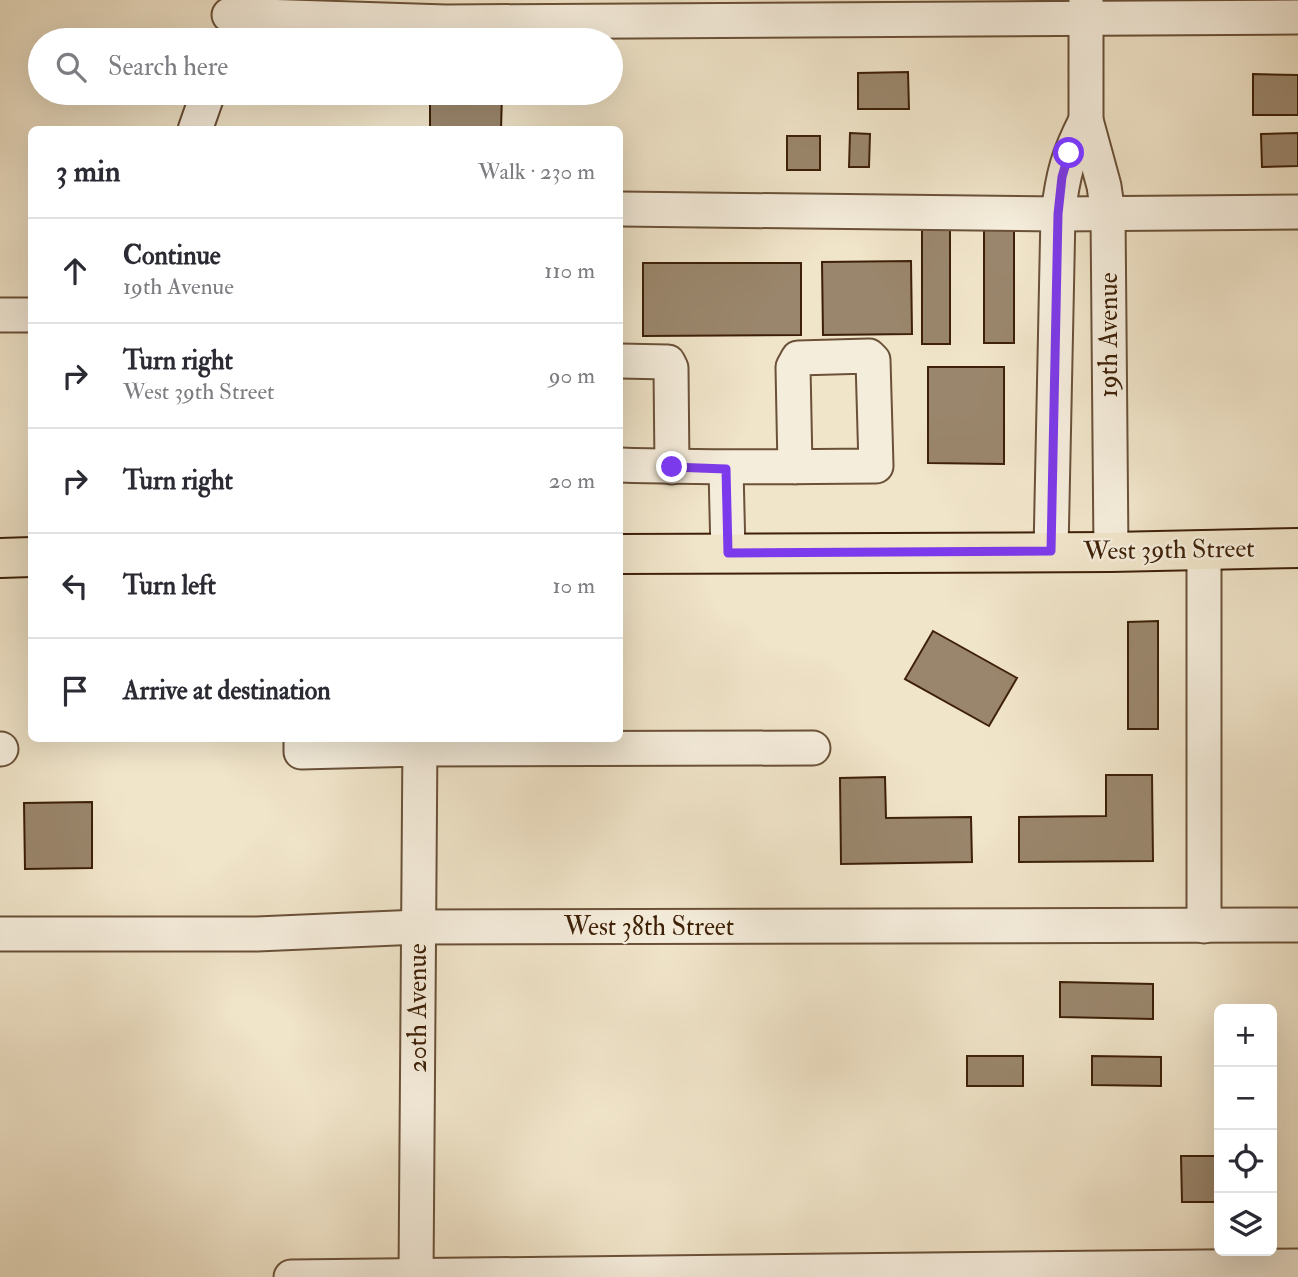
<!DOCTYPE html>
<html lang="en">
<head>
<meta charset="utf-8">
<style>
	body { margin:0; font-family:"IM FELL Double Pica",serif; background:#f2f2f3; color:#2b2b33 }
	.controls { position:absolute; right:21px; bottom:21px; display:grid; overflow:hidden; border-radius:10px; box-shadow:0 7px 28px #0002 }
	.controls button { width:63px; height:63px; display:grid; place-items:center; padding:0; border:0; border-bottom:2px solid #e1e1e2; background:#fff; color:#2b2b33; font:35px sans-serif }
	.stop { position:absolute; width:21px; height:21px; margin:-16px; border:5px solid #7c3aed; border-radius:50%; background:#fff }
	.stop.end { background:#7c3aed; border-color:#fff; box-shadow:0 2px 7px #0008 }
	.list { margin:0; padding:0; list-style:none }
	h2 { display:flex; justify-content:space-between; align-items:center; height:91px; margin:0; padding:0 28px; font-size:30px }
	h2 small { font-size:23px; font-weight:400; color:#7c7c81 }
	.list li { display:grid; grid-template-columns:46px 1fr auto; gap:21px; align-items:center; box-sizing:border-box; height:105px; padding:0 28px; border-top:2px solid #e1e1e2 }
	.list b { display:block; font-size:26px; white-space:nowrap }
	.list p { margin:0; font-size:23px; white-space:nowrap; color:#7c7c81 }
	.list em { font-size:23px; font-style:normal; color:#7c7c81 }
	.icon { flex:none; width:38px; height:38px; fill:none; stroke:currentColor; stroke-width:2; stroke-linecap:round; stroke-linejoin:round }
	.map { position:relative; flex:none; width:1298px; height:1277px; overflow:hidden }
	.search { position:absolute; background:#fff; box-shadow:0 7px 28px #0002; left:28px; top:28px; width:595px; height:77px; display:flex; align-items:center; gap:18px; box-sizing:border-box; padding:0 24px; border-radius:38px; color:#7c7c81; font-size:26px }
	.panel { position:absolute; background:#fff; box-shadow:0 7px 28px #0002; left:28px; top:126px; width:595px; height:616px; border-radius:10px }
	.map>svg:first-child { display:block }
	.building { fill:#9a866c; stroke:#3d2007; stroke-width:2 }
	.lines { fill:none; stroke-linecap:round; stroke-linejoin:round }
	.minor-casing { stroke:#6a5138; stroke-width:37 }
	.major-casing { stroke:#3d2007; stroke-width:42 }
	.minor { stroke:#f5eddc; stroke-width:33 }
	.major { stroke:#f0e4c9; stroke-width:38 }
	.route { stroke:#7c3aed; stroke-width:9 }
	.labels { text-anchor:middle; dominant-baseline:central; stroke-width:5; stroke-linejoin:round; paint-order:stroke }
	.street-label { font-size:26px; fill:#3d2007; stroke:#f5eddc }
</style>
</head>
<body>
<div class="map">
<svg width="1298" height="1277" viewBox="0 0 1298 1277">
	<rect width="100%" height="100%" fill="#f0e4c9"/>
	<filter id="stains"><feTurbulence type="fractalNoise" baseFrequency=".00286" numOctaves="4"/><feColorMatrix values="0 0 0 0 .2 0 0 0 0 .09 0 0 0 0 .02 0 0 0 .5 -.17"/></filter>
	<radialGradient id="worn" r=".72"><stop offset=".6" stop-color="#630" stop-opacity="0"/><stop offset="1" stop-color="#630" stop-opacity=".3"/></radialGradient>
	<!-- building -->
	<g class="building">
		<polygon points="908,72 909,109 858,109 858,73"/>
		<polygon points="1253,74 1298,75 1298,115 1253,115"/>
		<polygon points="430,93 502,93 501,130 430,129"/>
		<polygon points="850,133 870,134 869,167 849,167"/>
		<polygon points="1298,133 1298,166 1262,167 1261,134"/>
		<rect x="787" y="136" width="33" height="34"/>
		<rect x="922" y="229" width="28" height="115"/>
		<rect x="984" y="230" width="30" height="113"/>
		<polygon points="911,261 912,334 823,335 822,262"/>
		<polygon points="643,263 801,263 801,335 643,336"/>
		<polygon points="928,367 1004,367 1004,464 928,463"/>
		<polygon points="1158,621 1158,729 1128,729 1128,622"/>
		<polygon points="933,631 1017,678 989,726 905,679"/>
		<polygon points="1106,775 1152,775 1153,861 1019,862 1019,817 1106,816"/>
		<polygon points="885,777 886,818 971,817 972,862 841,864 840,778"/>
		<polygon points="92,802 92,868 25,869 24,803"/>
		<polygon points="1060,982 1153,984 1153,1019 1060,1017"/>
		<rect x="967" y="1056" width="56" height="30"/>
		<polygon points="1092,1056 1161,1057 1161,1086 1092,1085"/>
		<polygon points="1181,1156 1219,1156 1219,1202 1182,1202"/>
	</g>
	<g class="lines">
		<!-- minor casing -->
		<g class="minor-casing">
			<g id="minor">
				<polyline points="1086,0 1086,120 1104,186 1108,214 1111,552"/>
				<polyline points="229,15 446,22 1298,17"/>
				<polyline points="195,130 208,93"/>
				<polyline points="620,209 1058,214 1298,212"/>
				<polyline points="0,315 32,315"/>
				<polyline points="620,361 668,362 671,368 672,467"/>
				<path d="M620 465C705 468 790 467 876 466L873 360 869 356 798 358 793 367 795 467"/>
				<polyline points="726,469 728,553"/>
				<polyline points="1204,549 1204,926"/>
				<path d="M1051 551 1058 214C1063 174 1068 155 1086 120"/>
				<polyline points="301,738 301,752 420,749 813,748"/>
				<polyline points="0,749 1,749"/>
				<polyline points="0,934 257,934 419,927 1298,925"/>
				<polyline points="291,1277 1298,1266"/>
				<polyline points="416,1277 420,738"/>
			</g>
		</g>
		<!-- major casing -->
		<g class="major-casing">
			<g id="major">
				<polyline points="620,554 1111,552 1298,548"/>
				<polyline points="0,558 32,557"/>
			</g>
		</g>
		<!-- minor -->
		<use href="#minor" class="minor"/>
		<!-- major -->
		<use href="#major" class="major"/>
	</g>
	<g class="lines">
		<!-- route -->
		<polyline class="route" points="672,467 726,469 728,553 1051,551 1058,214 1062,177 1069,153"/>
	</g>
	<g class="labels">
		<!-- street labels -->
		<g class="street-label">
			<text transform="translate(1109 335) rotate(-90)">19th Avenue</text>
			<text transform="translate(1169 550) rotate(-1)">West 39th Street</text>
			<text x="649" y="927">West 38th Street</text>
			<text transform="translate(418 1008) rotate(-90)">20th Avenue</text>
		</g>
	</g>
	<rect width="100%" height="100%" filter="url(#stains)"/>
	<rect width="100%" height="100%" fill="url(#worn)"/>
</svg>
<div class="controls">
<button>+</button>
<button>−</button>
<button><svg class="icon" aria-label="locate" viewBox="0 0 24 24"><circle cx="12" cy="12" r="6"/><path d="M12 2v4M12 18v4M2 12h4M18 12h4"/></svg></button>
<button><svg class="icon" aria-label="layers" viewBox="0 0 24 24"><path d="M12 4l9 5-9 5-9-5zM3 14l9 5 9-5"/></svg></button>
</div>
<div class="stop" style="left:1069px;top:153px"></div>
<div class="stop end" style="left:672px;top:467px"></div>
<div class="search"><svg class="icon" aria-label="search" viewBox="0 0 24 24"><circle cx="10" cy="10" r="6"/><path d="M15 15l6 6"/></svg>Search here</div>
<section class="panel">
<h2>3 min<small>Walk · 230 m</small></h2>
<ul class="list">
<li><svg class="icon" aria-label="ahead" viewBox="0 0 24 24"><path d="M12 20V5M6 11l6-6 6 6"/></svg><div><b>Continue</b><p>19th Avenue</p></div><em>110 m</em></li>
<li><svg class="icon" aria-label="right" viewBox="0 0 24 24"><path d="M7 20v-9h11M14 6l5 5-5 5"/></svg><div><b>Turn right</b><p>West 39th Street</p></div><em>90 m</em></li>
<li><svg class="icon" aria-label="right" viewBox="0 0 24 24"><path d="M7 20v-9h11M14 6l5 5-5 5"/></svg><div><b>Turn right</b></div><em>20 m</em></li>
<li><svg class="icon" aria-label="left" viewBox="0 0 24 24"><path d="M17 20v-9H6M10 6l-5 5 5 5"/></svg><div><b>Turn left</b></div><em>10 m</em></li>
<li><svg class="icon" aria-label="arrive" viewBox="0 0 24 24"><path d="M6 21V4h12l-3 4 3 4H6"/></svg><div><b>Arrive at destination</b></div></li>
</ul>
</section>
</div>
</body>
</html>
